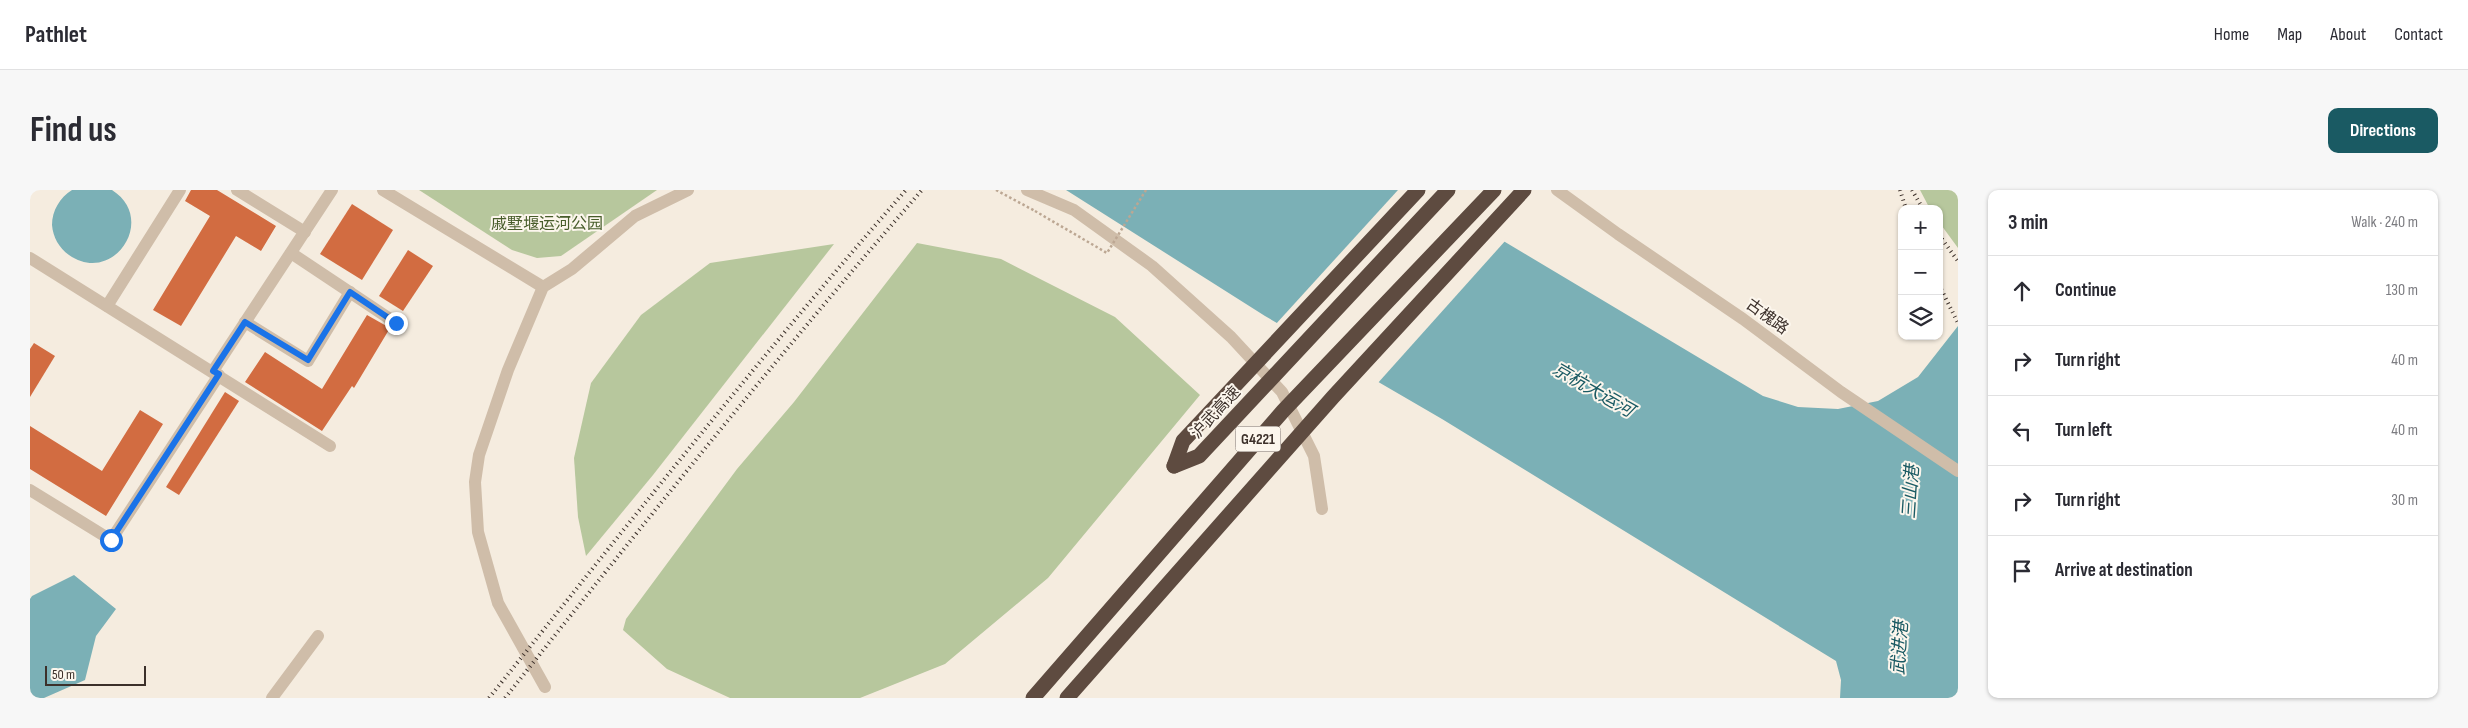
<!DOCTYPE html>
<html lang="en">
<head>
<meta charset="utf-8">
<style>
	body { margin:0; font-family:"Sofia Sans Condensed","Noto Sans SC",sans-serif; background:#f7f7f7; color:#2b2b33 }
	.controls { position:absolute; right:15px; top:15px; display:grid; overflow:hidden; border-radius:10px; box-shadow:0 1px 4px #0004 }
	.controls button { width:45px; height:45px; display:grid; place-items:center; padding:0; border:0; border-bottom:1px solid #e1e1e2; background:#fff; color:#2b2b33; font:25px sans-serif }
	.scale { position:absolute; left:15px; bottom:12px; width:101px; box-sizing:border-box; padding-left:5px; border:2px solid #3c302a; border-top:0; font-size:14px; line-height:18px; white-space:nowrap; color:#3c302a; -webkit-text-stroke:4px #fcf6ed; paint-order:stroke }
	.stop { position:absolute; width:15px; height:15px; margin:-11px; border:4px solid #1a73e8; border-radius:50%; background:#fff }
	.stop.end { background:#1a73e8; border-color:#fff; box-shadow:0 1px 5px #0008 }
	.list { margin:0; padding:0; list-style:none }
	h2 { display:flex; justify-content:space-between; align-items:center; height:65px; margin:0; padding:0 20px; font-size:21px }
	h2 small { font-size:16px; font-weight:400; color:#7c7c81 }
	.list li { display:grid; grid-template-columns:32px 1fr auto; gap:15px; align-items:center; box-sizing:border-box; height:70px; padding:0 20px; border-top:1px solid #e1e1e2 }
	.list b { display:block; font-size:19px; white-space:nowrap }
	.list em { font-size:16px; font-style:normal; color:#7c7c81 }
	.icon { flex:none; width:28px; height:28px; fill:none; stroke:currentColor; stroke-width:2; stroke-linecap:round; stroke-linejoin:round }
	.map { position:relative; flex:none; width:1928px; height:508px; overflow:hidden; border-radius:10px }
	header { display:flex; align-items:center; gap:30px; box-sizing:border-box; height:70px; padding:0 25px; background:#fff; border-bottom:1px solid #e1e1e2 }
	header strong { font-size:24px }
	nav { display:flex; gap:28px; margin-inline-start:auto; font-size:18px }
	.intro { display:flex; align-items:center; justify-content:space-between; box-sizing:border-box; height:120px; padding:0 30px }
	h1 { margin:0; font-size:35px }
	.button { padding:12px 22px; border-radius:10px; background:#1a5a63; color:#fff; font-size:18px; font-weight:700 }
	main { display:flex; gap:30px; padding:0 30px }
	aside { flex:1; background:#fff; border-radius:10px; box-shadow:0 1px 4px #0004 }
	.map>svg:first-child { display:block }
	.green { fill:#b7c79d }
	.water { fill:#7bb0b6 }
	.pier { fill:#f5ecdf }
	.building { fill:#d26c41 }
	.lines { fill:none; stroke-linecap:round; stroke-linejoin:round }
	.path { stroke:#bca793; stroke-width:2.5; stroke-dasharray:2.5 2.5; stroke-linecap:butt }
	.minor { stroke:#cfbda9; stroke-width:12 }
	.rail { stroke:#3c302a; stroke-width:4; stroke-dasharray:1 4; stroke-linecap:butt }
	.path-bridge { stroke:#bca793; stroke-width:2.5; stroke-dasharray:2.5 2.5; stroke-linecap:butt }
	.highway-bridge { stroke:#5e4b40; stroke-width:15 }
	.route { stroke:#1a73e8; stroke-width:6 }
	.labels { text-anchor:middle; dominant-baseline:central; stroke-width:4; stroke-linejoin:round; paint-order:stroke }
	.shield { fill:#fcf6ed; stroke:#766b64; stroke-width:1 }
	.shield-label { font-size:15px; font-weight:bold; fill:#3c302a }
	.park-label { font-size:16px; fill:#485d2b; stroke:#fcf6ed }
	.street-label { font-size:16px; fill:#3c302a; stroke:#fcf6ed }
	.water-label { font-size:18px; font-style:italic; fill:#1a5a63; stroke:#fcf6ed }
</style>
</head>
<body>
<header>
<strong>Pathlet</strong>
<nav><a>Home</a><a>Map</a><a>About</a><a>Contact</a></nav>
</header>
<div class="intro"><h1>Find us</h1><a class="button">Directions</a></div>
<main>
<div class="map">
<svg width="1928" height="508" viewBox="0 0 1928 508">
	<rect width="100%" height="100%" fill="#f5ecdf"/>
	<!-- green -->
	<g class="green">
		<polygon points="389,0 627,0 531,66 507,68 482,60"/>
		<polygon points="1890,0 1928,0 1928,58 1909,32 1909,19 1900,19"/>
		<polygon points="887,53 971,69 1085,127 1170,205 1018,388 915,474 830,508 700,508 637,479 593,440 596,429 707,279 764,212"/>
		<polygon points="804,54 623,285 556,366 548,327 544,268 561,193 611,125 680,73"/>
	</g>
	<!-- water -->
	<g class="water">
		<path d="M42 0H82C128 29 83 96 39 65 29 58 23 47 22 35 22 21 30 7 42 0Z"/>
		<polygon points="1036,0 1388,0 1733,206 1768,217 1808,219 1848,211 1888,187 1928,136 1928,508 1810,508 1811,490 1806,471 1412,229 1235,126"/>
		<polygon points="44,385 86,419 66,446 55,490 14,508 0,508 0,409 2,406"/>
	</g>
	<!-- pier -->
	<polygon class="pier" points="1368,0 1392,0 1476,50 1347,194 1245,135"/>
	<!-- building -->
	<g class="building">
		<polygon points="161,0 187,0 246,36 231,61 206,46 151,136 123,120 180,26 155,11"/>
		<polygon points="322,14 363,40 332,90 290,64"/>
		<polygon points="378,60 403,76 373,121 349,106"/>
		<polygon points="337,125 360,138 324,198 322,196 292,241 215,192 235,162 292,199"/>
		<polygon points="4,153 25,166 0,207 0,159"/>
		<polygon points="195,202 209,211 149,305 136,297"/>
		<polygon points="110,220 133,234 76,326 0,279 0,236 72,281"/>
	</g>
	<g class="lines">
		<!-- path -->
		<polyline class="path" points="966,0 1005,21"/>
		<!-- minor -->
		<g class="minor">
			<polyline points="207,0 275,42"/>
			<polyline points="353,0 513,97"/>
			<polyline points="997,0 1044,20 1122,76 1201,147 1252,202 1284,266 1292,319"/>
			<polyline points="1527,0 1588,44 1713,129 1811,202 1928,281"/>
			<polyline points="261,63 366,133"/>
			<polyline points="0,68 300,256"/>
			<polyline points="77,116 150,0"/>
			<polyline points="215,132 278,171 320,102"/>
			<polyline points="183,181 302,0"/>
			<polyline points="0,300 81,350 189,185"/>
			<polyline points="515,497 468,413 448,342 445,292 449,265 478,180 513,97 542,79 605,26 658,0"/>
			<polyline points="242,508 288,446"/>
		</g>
		<!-- rail -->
		<g class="rail">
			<polyline points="1870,0 1876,19"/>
			<polyline points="1882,0 1893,19"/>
			<polyline points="1909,45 1928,71"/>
			<polyline points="1909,95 1928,133"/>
			<path d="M459 508C596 337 732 164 876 0"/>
			<path d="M475 508C611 337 748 165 892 0"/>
		</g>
		<!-- path-bridge -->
		<polyline class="path-bridge" points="1005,21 1077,63 1116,0"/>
		<!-- highway-bridge -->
		<g class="highway-bridge">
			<polyline points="1144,276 1169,266 1418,0"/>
			<polyline points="1144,276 1153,251 1388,0"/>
			<polyline points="1003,508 1253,221 1464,0"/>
			<polyline points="1037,508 1303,207 1494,0"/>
		</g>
	</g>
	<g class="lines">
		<!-- route -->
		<polyline class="route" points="81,350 189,184 183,181 215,132 278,170 320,102 366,133"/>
	</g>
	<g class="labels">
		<!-- shield labels -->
		<rect class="shield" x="1205.5" y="236.5" width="45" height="25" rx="4"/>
		<g class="shield-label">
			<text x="1228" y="249">G4221</text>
		</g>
		<!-- park labels -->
		<g class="park-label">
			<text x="517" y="34">戚墅堰运河公园</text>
		</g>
		<!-- street labels -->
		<g class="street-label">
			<text transform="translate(1737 127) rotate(36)">古槐路</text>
			<text transform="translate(1186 223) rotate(-47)">沪武高速</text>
		</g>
		<!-- water labels -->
		<g class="water-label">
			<text transform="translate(1563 200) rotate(30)">京杭大运河</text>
			<text transform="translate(1881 302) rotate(-86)">三山港</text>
			<text transform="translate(1870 458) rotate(-86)">武进港</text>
		</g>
	</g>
</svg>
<div class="controls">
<button>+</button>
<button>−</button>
<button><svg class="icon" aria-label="layers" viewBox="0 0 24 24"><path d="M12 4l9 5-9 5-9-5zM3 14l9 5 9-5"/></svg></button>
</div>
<div class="scale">50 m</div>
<div class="stop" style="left:81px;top:350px"></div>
<div class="stop end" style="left:366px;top:133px"></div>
</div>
<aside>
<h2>3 min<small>Walk · 240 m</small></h2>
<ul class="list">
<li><svg class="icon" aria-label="ahead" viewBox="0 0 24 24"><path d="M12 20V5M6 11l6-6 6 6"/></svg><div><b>Continue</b></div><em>130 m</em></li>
<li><svg class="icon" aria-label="right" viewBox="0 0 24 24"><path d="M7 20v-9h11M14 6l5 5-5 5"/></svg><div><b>Turn right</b></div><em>40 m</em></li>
<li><svg class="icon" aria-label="left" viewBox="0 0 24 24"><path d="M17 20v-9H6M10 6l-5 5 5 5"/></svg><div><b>Turn left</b></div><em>40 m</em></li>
<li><svg class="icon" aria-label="right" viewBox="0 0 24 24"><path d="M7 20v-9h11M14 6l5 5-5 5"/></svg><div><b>Turn right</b></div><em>30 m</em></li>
<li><svg class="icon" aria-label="arrive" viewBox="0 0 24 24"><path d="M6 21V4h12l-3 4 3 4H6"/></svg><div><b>Arrive at destination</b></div></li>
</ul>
</aside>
</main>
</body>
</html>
